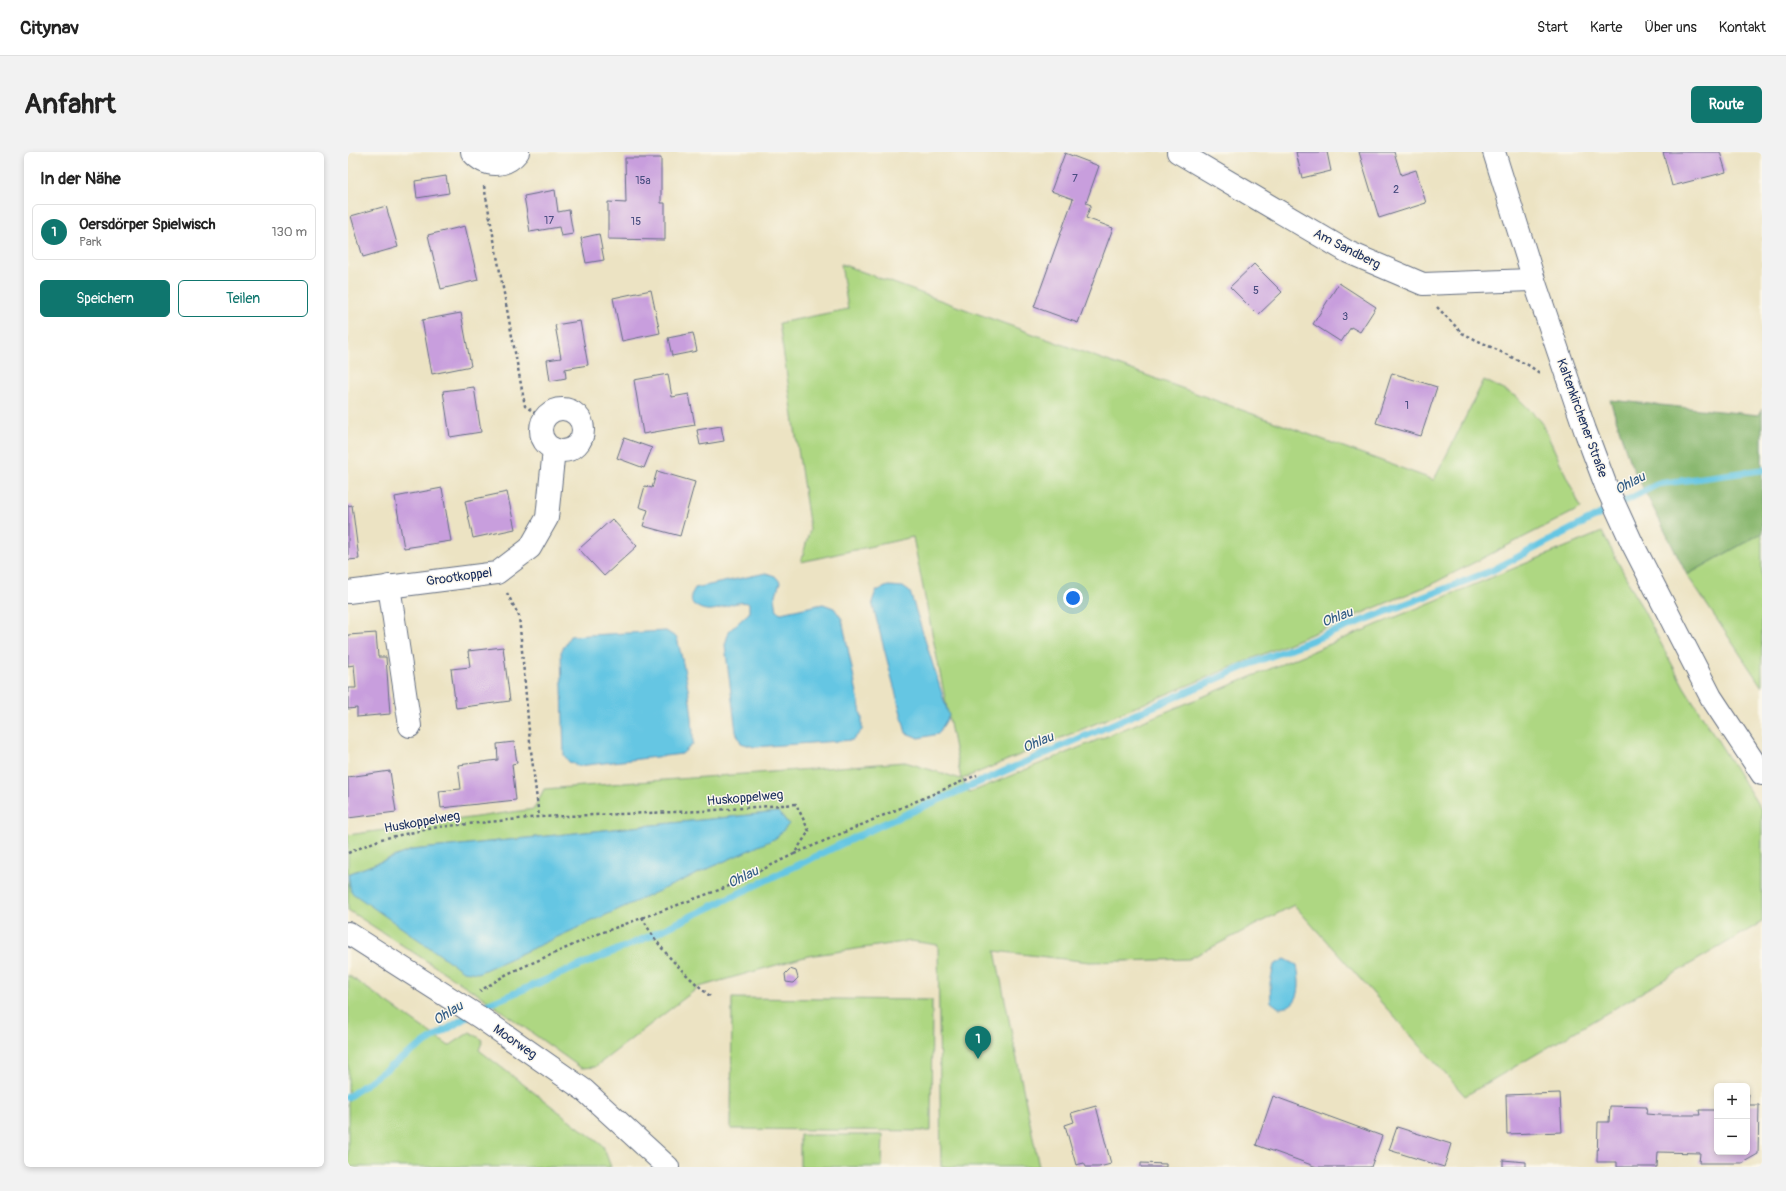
<!DOCTYPE html>
<html lang="de">
<head>
<meta charset="utf-8">
<style>
	body { margin:0; font-family:Pangolin,sans-serif; background:#f2f2f2; color:#222 }
	.controls { position:absolute; right:12px; bottom:12px; display:grid; overflow:hidden; border-radius:6px; box-shadow:0 2px 6px #0003 }
	.controls button { width:36px; height:36px; display:grid; place-items:center; padding:0; border:0; border-bottom:1px solid #e0e0e0; background:#fff; color:#222; font:20px sans-serif }
	.you { position:absolute; left:725px; top:446px; width:14px; height:14px; margin:-10px; border:3px solid #fff; border-radius:50%; background:#1a73e8; box-shadow:0 0 0 6px #1a73e833 }
	.badge { display:grid; place-items:center; width:26px; height:26px; border-radius:50%; background:#0f766e; color:#fff; font-size:13px; font-weight:700 }
	.pin { position:absolute; translate:-50% -33px; filter:drop-shadow(0 1px 2px #0008) }
	.pin::after { content:''; position:absolute; top:21px; width:14px; height:12px; background:inherit; clip-path:polygon(0 0,100% 0,50% 100%) }
	.list { margin:0; padding:0; list-style:none }
	h2 { display:flex; justify-content:space-between; align-items:center; height:52px; margin:0; padding:0 16px; font-size:17px }
	h2 small { font-size:13px; font-weight:400; color:#767676 }
	.list li { display:grid; grid-template-columns:26px 1fr auto; gap:12px; align-items:center; box-sizing:border-box; height:56px; margin:0 8px 8px; padding:0 8px; border:1px solid #e0e0e0; border-radius:6px }
	.list b { display:block; font-size:15px; white-space:nowrap }
	.list p { margin:0; font-size:13px; white-space:nowrap; color:#767676 }
	.list em { font-size:13px; font-style:normal; color:#767676 }
	.actions { display:flex; gap:8px; padding:12px 16px }
	.actions a { flex:1; padding:9px 0; border:1px solid #0f766e; border-radius:6px; text-align:center; font-size:14px; color:#0f766e }
	.actions .main { background:#0f766e; color:#fff }
	.map { position:relative; flex:none; width:1414px; height:1015px; overflow:hidden; border-radius:6px }
	header { display:flex; align-items:center; gap:24px; box-sizing:border-box; height:56px; padding:0 20px; background:#fff; border-bottom:1px solid #e0e0e0 }
	header strong { font-size:19px }
	nav { display:flex; gap:22px; margin-inline-start:auto; font-size:14px }
	.intro { display:flex; align-items:center; justify-content:space-between; box-sizing:border-box; height:96px; padding:0 24px }
	h1 { margin:0; font-size:28px }
	.button { padding:10px 18px; border-radius:6px; background:#0f766e; color:#fff; font-size:14px; font-weight:700 }
	main { display:flex; gap:24px; padding:0 24px }
	aside { flex:1; background:#fff; border-radius:6px; box-shadow:0 2px 6px #0003 }
	.map>svg:first-child { display:block }
	.green { fill:#aed782; stroke:#648370; fill-rule:evenodd }
	.forest { fill:#8ab870; stroke:#527467 }
	.water { fill:#65c6e3; stroke:#407aa0 }
	.lines { fill:none; stroke-linecap:round; stroke-linejoin:round }
	.stream { stroke:#65c6e3; stroke-width:7 }
	.building { fill:#c89edd }
	.minor-casing { stroke:#646e81; stroke-width:24 }
	.major-casing { stroke:#646e81; stroke-width:24 }
	.path { stroke:#646e81; stroke-width:2.5; stroke-dasharray:3 3; stroke-linecap:butt }
	.minor { stroke:#fff; stroke-width:22 }
	.major { stroke:#fff; stroke-width:22 }
	.labels { text-anchor:middle; dominant-baseline:central; stroke-width:3; stroke-linejoin:round; paint-order:stroke }
	.number-label { font-size:11px; fill:#464b7e }
	.street-label { font-size:13px; fill:#1b2f5e; stroke:#fbf7ec }
	.water-label { font-size:14px; font-style:italic; fill:#315c86; stroke:#fbf7ec }
</style>
</head>
<body>
<header>
<strong>Citynav</strong>
<nav><a>Start</a><a>Karte</a><a>Über uns</a><a>Kontakt</a></nav>
</header>
<div class="intro"><h1>Anfahrt</h1><a class="button">Route</a></div>
<main>
<aside>
<h2>In der Nähe<small></small></h2>
<ul class="list">
<li><span class="badge">1</span><div><b>Oersdörper Spielwisch</b><p>Park</p></div><em>130 m</em></li>
</ul>
<div class="actions"><a class="main">Speichern</a><a>Teilen</a></div>
</aside>
<div class="map">
<svg width="1414" height="1015" viewBox="0 0 1414 1015">
	<rect width="100%" height="100%" fill="#fbf7ec"/>
	<filter id="ink" filterUnits="userSpaceOnUse"><feTurbulence type="fractalNoise" baseFrequency=".025" numOctaves="2"/><feDisplacementMap in="SourceGraphic" scale="8" xChannelSelector="R" yChannelSelector="G"/><feConvolveMatrix kernelMatrix="1 2 1 2 8 2 1 2 1" color-interpolation-filters="sRGB"/></filter>
	<filter id="wash" filterUnits="userSpaceOnUse"><feTurbulence type="fractalNoise" baseFrequency=".012" numOctaves="4" result="noise"/><feDisplacementMap in="SourceGraphic" scale="16" xChannelSelector="R" yChannelSelector="G"/><feGaussianBlur stdDeviation="0.9" result="paint"/><feColorMatrix in="noise" values="0 0 0 0 0 0 0 0 0 0 0 0 0 0 0 0 0 1.4 0 .05"/><feComposite in="paint" operator="in"/></filter>
	<g filter="url(#wash)">
		<rect width="100%" height="100%" fill="#ece3c3"/>
		<!-- green -->
		<g class="green">
			<path d="M493 112 1086 328 1136 228 1168 244 1193 269 1233 356 1084 432 614 627 621 641 1254 380 1336 535 1414 659V770L1117 944 946 753 841 807 742 810 647 799 691 1015H593L590 793 563 789 460 804 351 835 247 915 233 916 134 845 0 758V683L186 657 196 637 557 610 613 627 565 385 453 410 462 377 431 171 500 157ZM430 660 441 672 0 722 64 698Z"/>
			<polygon points="1414,381 1414,535 1339,423"/>
			<polygon points="0,823 101,894 122,880 135,888 131,898 255,994 263,1015 0,1015"/>
			<polygon points="384,846 584,848 583,979 383,977"/>
			<polygon points="452,983 535,983 534,1015 452,1015"/>
		</g>
		<!-- forest -->
		<polygon class="forest" points="1262,248 1411,263 1414,257 1414,381 1339,423 1281,308"/>
		<!-- water -->
		<g class="water">
			<path d="M418 421 427 424 432 430 427 446 429 459 433 461 475 452 486 456 494 467 514 566V578L505 588 406 595 393 591 388 580 377 493 381 479 401 461V451C378 447 365 469 344 451L343 443 347 436Z"/>
			<polygon points="540,434 555,435 562,440 601,564 590,582 571,586 558,581 524,450 528,439"/>
			<path d="M318 479 329 486C337 518 346 560 345 592L334 602 230 614 221 610 216 603 213 500 222 484Z"/>
			<polygon points="430,660 441,672 428,686 130,821 115,819 3,740 0,722 64,698"/>
			<path d="M937 807 949 813C952 830 955 855 931 856L923 850 922 831 926 813Z"/>
		</g>
		<g class="lines">
			<!-- stream -->
			<polyline class="stream" points="0,945 61,901 136,854 300,785 533,673 905,511 1143,419 1310,332 1414,318"/>
		</g>
		<g id="blocks">
			<!-- building -->
			<g class="building">
				<polygon points="948,0 979,0 983,19 954,26"/>
				<polygon points="1011,0 1046,0 1053,23 1068,18 1078,51 1031,66"/>
				<polygon points="1315,0 1372,0 1378,20 1324,34"/>
				<polygon points="717,1 751,14 738,51 743,53 738,66 765,76 730,171 686,155 725,47 703,39"/>
				<polygon points="277,6 313,6 313,51 317,51 317,88 260,87 260,50 278,51"/>
				<polygon points="98,24 101,41 69,46 67,29"/>
				<polygon points="207,38 210,60 221,58 225,82 213,84 211,75 182,80 176,44"/>
				<polygon points="38,54 50,95 15,105 3,64"/>
				<polygon points="117,74 130,128 93,137 80,83"/>
				<polygon points="251,82 256,108 238,111 233,86"/>
				<polygon points="906,112 934,140 910,163 882,135"/>
				<polygon points="991,131 1028,155 1012,180 1003,175 993,190 965,172"/>
				<polygon points="303,138 312,181 274,189 265,146"/>
				<polygon points="113,161 123,214 84,222 74,168"/>
				<polygon points="232,169 240,213 217,217 218,226 202,229 199,208 213,206 207,173"/>
				<polygon points="345,181 349,199 324,204 320,186"/>
				<polygon points="1044,221 1089,235 1073,284 1028,271"/>
				<polygon points="320,222 324,245 341,242 347,273 295,282 286,228"/>
				<polygon points="126,235 133,280 102,285 95,239"/>
				<polygon points="373,274 376,289 352,293 349,278"/>
				<polygon points="276,286 304,296 296,316 269,306"/>
				<polygon points="309,319 347,330 332,384 295,374 300,358 291,355 297,334 304,336"/>
				<polygon points="94,336 103,389 56,396 47,345"/>
				<polygon points="159,340 167,377 125,386 117,349"/>
				<polygon points="4,353 11,407 0,408 0,354"/>
				<polygon points="264,367 289,394 256,424 231,397"/>
				<polygon points="28,481 30,505 38,505 42,562 9,565 9,556 0,557 0,536 8,536 6,513 0,514 0,483"/>
				<polygon points="155,495 162,549 108,556 103,517 122,515 120,499"/>
				<polygon points="166,590 169,611 164,612 168,648 93,656 91,639 113,637 110,613 150,608 149,592"/>
				<polygon points="42,619 48,660 0,666 0,625"/>
				<polygon points="442,817 448,819 450,826 445,831 438,830 437,822"/>
				<polygon points="1212,941 1214,980 1159,982 1158,943"/>
				<polygon points="1399,942 1401,942 1400,953 1411,953 1410,1002 1394,1011 1351,1011 1352,1001 1310,1000 1309,1015 1269,1015 1269,1010 1249,1010 1250,970 1261,970 1262,954 1299,955 1298,962 1310,963 1352,963 1351,958 1369,958 1369,1000 1399,1000"/>
				<polygon points="925,944 1034,984 1023,1015 969,1015 908,993"/>
				<polygon points="748,954 763,1012 751,1015 738,1015 736,1011 728,1013 717,973 726,970 723,961"/>
				<polygon points="1049,975 1103,992 1096,1015 1041,998"/>
				<polygon points="1155,1008 1178,1010 1178,1015 1155,1015"/>
				<polygon points="793,1011 818,1012 818,1015 793,1015"/>
			</g>
		</g>
	</g>
	<g filter="url(#ink)">
		<use href="#blocks" fill-opacity="0" stroke="#646e81" stroke-width="1"/>
		<g class="lines">
			<!-- minor casing -->
			<g class="minor-casing">
				<g id="minor">
					<path d="M124 0C138 16 157 16 170 0"/>
					<polyline points="830,0 1000,100 1075,132 1186,128"/>
					<circle cx="214" cy="278" r="21"/>
					<polyline points="41,434 62,574"/>
					<polyline points="0,440 149,421 182,396 199,366 206,297"/>
					<polyline points="0,781 133,866 236,938 320,1015"/>
				</g>
			</g>
			<!-- major casing -->
			<g class="major-casing">
				<polyline id="major" points="1146,0 1186,128 1237,278 1258,334 1284,391 1363,545 1414,622"/>
			</g>
			<!-- path -->
			<g class="path">
				<polyline points="136,34 177,254 196,267"/>
				<polyline points="1089,155 1114,181 1180,213 1193,222"/>
				<polyline points="159,441 171,464 182,590 191,665"/>
				<polyline points="0,701 33,687 90,675 191,665 354,659 448,652 461,679 446,702 379,735 250,782 159,822 132,839"/>
				<polyline points="446,702 629,623"/>
				<path d="M294 765C312 800 335 820 364 846"/>
			</g>
			<!-- minor -->
			<use href="#minor" class="minor"/>
			<!-- major -->
			<use href="#major" class="major"/>
		</g>
	</g>
	<g class="labels">
		<!-- number labels -->
		<g class="number-label">
			<text x="727" y="26">7</text>
			<text x="295" y="28">15a</text>
			<text x="1048" y="37">2</text>
			<text x="201" y="68">17</text>
			<text x="288" y="69">15</text>
			<text x="908" y="138">5</text>
			<text x="997" y="164">3</text>
			<text x="1059" y="253">1</text>
		</g>
		<!-- street labels -->
		<g class="street-label">
			<text transform="translate(999 97) rotate(27)">Am Sandberg</text>
			<text transform="translate(1234 266) rotate(70)">Kaltenkirchener Straße</text>
			<text transform="translate(111 425) rotate(-8)">Grootkoppel</text>
			<text transform="translate(397 646) rotate(-5)">Huskoppelweg</text>
			<text transform="translate(74 670) rotate(-10)">Huskoppelweg</text>
			<text transform="translate(167 890) rotate(35)">Moorweg</text>
		</g>
		<!-- water labels -->
		<g class="water-label">
			<text transform="translate(1282 331) rotate(-28)">Ohlau</text>
			<text transform="translate(989 465) rotate(-21)">Ohlau</text>
			<text transform="translate(690 590) rotate(-23)">Ohlau</text>
			<text transform="translate(395 725) rotate(-26)">Ohlau</text>
			<text transform="translate(100 861) rotate(-32)">Ohlau</text>
		</g>
	</g>
</svg>
<div class="controls">
<button>+</button>
<button>−</button>
</div>
<div class="you"></div>
<div class="pin badge" style="left:630px;top:907px">1</div>
</div>
</main>
</body>
</html>
